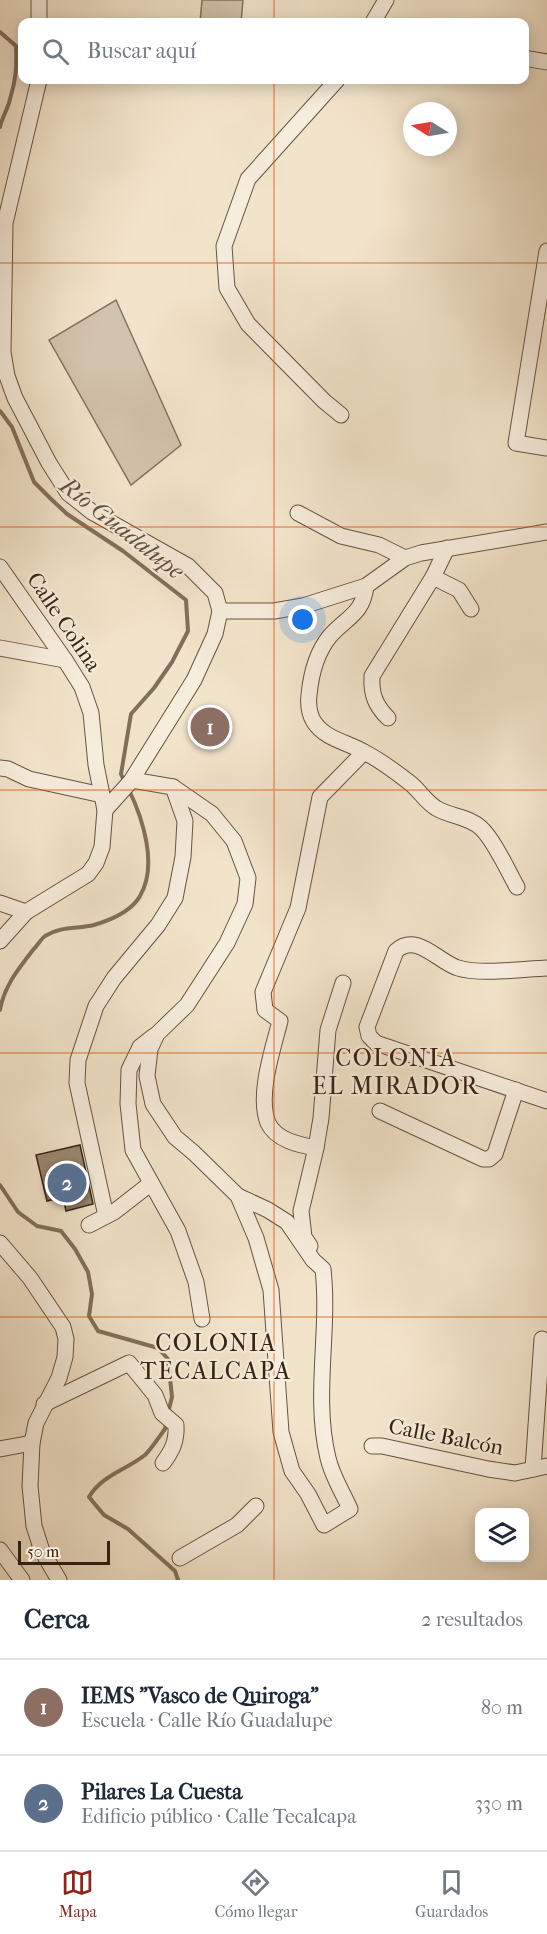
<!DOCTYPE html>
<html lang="es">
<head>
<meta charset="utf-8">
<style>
	body { margin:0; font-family:"IM FELL French Canon",serif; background:#f2f2f3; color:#1f2937 }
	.controls { position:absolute; right:18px; bottom:18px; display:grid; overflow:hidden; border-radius:12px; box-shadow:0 3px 15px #0003 }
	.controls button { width:54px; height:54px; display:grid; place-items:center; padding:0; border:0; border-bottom:2px solid #e0e1e3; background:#fff; color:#1f2937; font:30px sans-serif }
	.compass { position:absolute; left:403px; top:102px; width:54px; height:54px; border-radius:50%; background:#fff; box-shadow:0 3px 15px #0003; rotate:281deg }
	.scale { position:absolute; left:18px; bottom:15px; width:92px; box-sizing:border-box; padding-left:6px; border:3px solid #382312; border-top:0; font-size:16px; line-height:21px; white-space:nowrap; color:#382312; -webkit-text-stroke:4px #f7eddd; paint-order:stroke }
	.you { position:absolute; left:303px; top:620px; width:21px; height:21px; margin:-15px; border:4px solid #fff; border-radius:50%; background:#1a73e8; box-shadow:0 0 0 9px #1a73e833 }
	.badge { display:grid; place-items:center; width:39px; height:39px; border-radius:50%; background:#8f2418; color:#fff; font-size:20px; font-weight:700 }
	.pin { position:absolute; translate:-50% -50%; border:3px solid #fff; box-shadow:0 2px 6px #0006 }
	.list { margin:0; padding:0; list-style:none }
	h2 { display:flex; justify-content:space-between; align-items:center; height:78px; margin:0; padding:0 24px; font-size:26px }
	h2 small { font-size:20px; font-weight:400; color:#747a83 }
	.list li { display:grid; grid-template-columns:39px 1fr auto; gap:18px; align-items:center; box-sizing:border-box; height:96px; padding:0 24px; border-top:2px solid #e0e1e3 }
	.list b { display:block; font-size:22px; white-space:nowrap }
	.list p { margin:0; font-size:20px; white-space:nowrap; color:#747a83 }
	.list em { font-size:20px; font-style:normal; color:#747a83 }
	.icon { flex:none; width:33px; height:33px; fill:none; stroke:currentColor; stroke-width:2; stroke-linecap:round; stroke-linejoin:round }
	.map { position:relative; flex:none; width:547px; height:1580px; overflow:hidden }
	.search { position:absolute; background:#fff; box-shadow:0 3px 15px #0003; left:18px; right:18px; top:18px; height:66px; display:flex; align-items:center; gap:15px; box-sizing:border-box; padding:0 21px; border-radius:12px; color:#747a83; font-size:22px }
	.sheet { height:270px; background:#fff }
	nav { display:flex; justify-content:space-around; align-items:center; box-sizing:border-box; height:84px; border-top:2px solid #e0e1e3; background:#fff; font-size:16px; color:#747a83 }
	nav a { display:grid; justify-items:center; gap:3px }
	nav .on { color:#8f2418 }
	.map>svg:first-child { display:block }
	.green { fill:#d2c3ac; stroke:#85735f; stroke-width:1.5 }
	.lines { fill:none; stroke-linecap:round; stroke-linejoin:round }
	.stream { stroke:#826f5b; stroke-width:4 }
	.building { fill:#998772; stroke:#382312; stroke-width:1.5 }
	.minor-casing { stroke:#665340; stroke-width:17 }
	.minor { stroke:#f7eddd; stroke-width:15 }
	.grid { fill:none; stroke:#df560c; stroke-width:1.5; stroke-opacity:0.55 }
	.labels { text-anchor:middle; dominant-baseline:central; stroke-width:4.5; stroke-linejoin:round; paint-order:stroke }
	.street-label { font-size:22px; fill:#382312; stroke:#f7eddd }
	.water-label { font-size:24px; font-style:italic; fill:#634f3d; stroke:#f7eddd }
	.neighbourhood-label { font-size:24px; letter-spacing:1.5px; fill:#382312; stroke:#f7eddd }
</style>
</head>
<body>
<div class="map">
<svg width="547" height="1580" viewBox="0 0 547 1580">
	<rect width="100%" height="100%" fill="#f2e4cb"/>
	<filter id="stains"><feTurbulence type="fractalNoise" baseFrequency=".00333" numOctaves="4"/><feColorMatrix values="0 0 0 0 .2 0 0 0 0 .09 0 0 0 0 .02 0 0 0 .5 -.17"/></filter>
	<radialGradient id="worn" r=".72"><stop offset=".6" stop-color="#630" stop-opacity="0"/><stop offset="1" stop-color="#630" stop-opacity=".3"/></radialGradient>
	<!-- green -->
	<g class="green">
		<polygon points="202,0 243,0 241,22 200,22"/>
		<polygon points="116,300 181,445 131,485 49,340"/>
	</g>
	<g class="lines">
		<!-- stream -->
		<g class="stream">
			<path d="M0 32 16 46C17 66 16 80 10 99 8 109 2 117 0 127"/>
			<polyline points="0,411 12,427 34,482 51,499 67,514 123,551 186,600 188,631 172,662 154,688 131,714 121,774 125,783"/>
			<path d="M0 1010C4 986 19 968 33 950 37 946 41 939 45 936 60 926 78 929 94 925 111 920 131 912 140 896 158 866 143 819 129 790"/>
			<polyline points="0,1185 18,1212 37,1226 61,1231 75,1249 88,1272 92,1294 89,1316 98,1331 158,1348 168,1359 172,1397 168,1413"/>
			<path d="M166 1424 165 1429C159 1437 152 1448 145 1455 126 1470 102 1475 89 1497L104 1515 128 1529 175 1571 178 1580"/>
		</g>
	</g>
	<!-- building -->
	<polygon class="building" points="80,1145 93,1204 66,1211 63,1197 47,1201 36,1155"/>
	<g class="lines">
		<!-- minor casing -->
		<g class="minor-casing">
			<g id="minor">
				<polyline points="39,0 39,22"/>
				<polyline points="373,22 386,0"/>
				<polyline points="524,58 547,62"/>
				<polyline points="39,80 5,223 3,352 7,376 15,398 49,463 68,493 92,512 188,566 215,593 220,611 215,634 194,680 131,781 105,810"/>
				<polyline points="337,80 248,179 224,246 227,288 248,324 324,401 341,415"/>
				<polyline points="547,251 516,443 547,448"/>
				<polyline points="298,513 341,536 379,545 405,558"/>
				<polyline points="0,567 65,660 82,687 91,713 96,765 105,810 102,847 96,863 88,874 26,912 0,941"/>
				<polyline points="433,577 459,590 471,609"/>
				<path d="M366 586C363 614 347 617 330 636 316 653 311 674 309 695 308 704 309 714 314 722 325 739 347 742 364 752 380 760 396 772 410 783 419 790 425 801 436 808 451 817 468 816 481 828 494 840 508 871 517 887"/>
				<polyline points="220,611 274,611 303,606 366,586 405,558 421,553 547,532"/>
				<polyline points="0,648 65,660"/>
				<path d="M388 718C375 705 371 694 372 676L433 577 447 548"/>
				<polyline points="0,768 8,769 29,779 102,795"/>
				<path d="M132 780 173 787 212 814 234 841 248 878 245 904 227 943 187 1005 157 1034 150 1049 147 1076 153 1104 175 1137 194 1153 238 1196 268 1210 287 1222 313 1260 323 1269C330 1332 313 1396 328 1458 332 1476 343 1493 350 1509L324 1525 308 1494 292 1471 281 1432 271 1290 256 1238 238 1196"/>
				<polyline points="0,903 26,912"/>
				<path d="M547 968C523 969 480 975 458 968 438 962 417 932 396 951L367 1027 369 1036 376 1043 547 1101"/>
				<polyline points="154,1036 140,1047 129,1070 128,1104 133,1150 178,1231 196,1282 202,1319"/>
				<polyline points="380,1111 483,1159 489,1159 495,1154 516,1090"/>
				<path d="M316 1148C299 1145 276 1140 268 1123 257 1095 273 1049 280 1021L265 1010 263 992 298 908 320 797 364 752"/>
				<polyline points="106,1216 77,1083 78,1060 96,1006 114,978 158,925 175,898 183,857 185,821 173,787"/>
				<polyline points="89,1225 114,1212 150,1184"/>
				<polyline points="0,1243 30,1278 63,1327 66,1339 65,1357 59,1378 36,1423 32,1443 30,1486 34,1526 42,1551 59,1580"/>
				<polyline points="310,1246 304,1237 301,1211 316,1148 321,1118 328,1030 343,983"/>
				<path d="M44 1404 129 1363 155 1395 162 1413 176 1425C177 1441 172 1451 163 1463"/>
				<polyline points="372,1446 382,1446 488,1469 515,1473 547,1466"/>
				<polyline points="0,1449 32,1443"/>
				<polyline points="533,1469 542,1339"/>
				<polyline points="0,1550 22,1580"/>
				<polyline points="180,1558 237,1525 256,1506"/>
			</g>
		</g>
		<!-- minor -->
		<use href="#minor" class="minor"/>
	</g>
	<!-- grid -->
	<path class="grid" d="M274 0V22M274 80V1580M0 263H547M0 527H547M0 790H547M0 1053H547M0 1317H547"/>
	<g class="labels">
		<!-- street labels -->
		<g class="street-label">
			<text transform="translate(64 622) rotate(56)">Calle Colina</text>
			<text transform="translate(446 1437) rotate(11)">Calle Balcón</text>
		</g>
		<!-- water labels -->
		<g class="water-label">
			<text transform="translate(122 528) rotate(38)">Río Guadalupe</text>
		</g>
		<!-- neighbourhood labels -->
		<g class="neighbourhood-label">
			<text x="396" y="1058">COLONIA<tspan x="396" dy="28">EL MIRADOR</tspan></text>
			<text x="216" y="1343">COLONIA<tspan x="216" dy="28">TECALCAPA</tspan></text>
		</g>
	</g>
	<rect width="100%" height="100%" filter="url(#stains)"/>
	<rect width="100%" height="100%" fill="url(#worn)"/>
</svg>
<div class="controls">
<button><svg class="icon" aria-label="layers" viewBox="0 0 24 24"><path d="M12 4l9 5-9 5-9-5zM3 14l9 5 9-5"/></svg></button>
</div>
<svg class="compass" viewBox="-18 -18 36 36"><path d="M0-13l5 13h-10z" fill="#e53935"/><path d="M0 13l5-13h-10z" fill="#747a83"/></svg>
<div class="scale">50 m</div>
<div class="you"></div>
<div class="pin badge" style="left:210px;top:727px;background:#8d6e63">1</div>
<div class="pin badge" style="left:67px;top:1183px;background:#5c6f8a">2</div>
<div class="search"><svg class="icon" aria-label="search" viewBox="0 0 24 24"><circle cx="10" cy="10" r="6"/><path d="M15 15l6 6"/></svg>Buscar aquí</div>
</div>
<section class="sheet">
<h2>Cerca<small>2 resultados</small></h2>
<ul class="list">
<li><span class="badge" style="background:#8d6e63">1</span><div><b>IEMS &quot;Vasco de Quiroga&quot;</b><p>Escuela · Calle Río Guadalupe</p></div><em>80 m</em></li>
<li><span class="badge" style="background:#5c6f8a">2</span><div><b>Pilares La Cuesta</b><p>Edificio público · Calle Tecalcapa</p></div><em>330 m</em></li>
</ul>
</section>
<nav>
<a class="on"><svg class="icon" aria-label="map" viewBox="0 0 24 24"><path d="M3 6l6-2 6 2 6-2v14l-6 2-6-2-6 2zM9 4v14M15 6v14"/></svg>Mapa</a>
<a><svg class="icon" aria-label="directions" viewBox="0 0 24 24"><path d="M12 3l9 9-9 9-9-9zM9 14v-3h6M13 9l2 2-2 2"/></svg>Cómo llegar</a>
<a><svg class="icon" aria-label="saved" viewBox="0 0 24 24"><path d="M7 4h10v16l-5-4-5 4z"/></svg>Guardados</a>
</nav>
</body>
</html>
